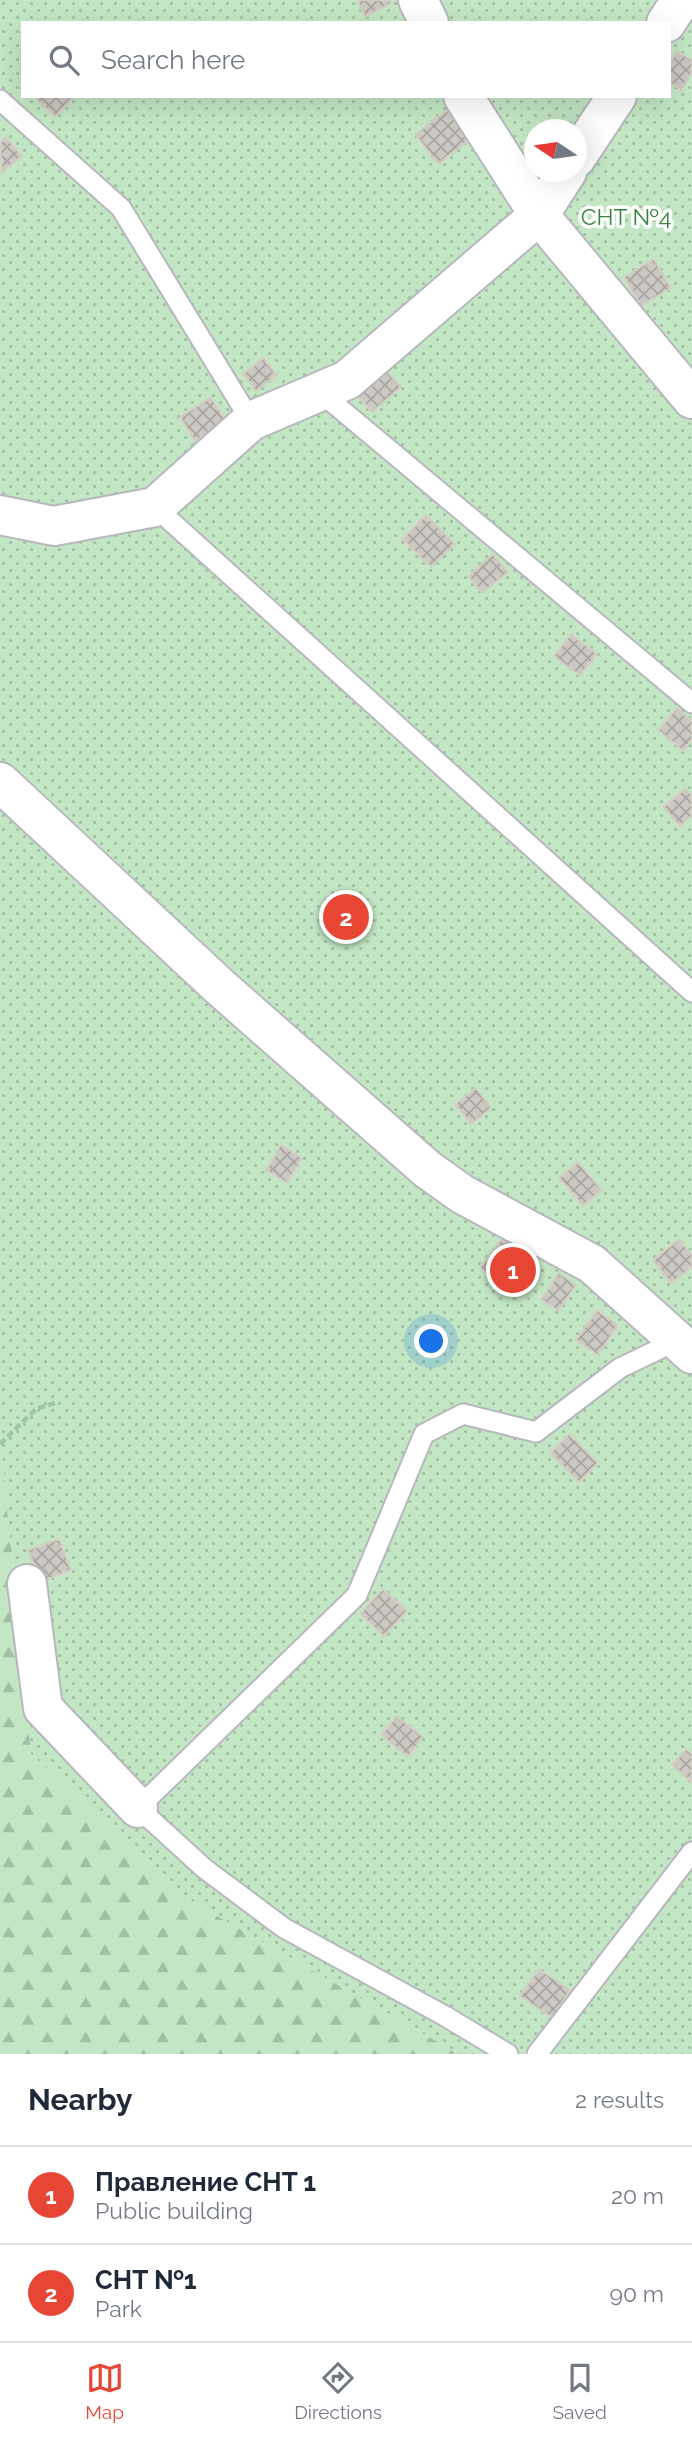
<!DOCTYPE html>
<html lang="en">
<head>
<meta charset="utf-8">
<style>
	body { margin:0; font-family:Raleway,sans-serif; background:#f6f6f7; color:#1f2937 }
	.compass { position:absolute; left:524px; top:119px; width:63px; height:63px; border-radius:50%; background:#fff; box-shadow:0 7px 28px #0002; rotate:283deg }
	.you { position:absolute; left:432px; top:1342px; width:24px; height:24px; margin:-18px; border:5px solid #fff; border-radius:50%; background:#1a73e8; box-shadow:0 0 0 10px #1a73e833 }
	.badge { display:grid; place-items:center; width:46px; height:46px; border-radius:50%; background:#e74635; color:#fff; font-size:23px; font-weight:700 }
	.pin { position:absolute; translate:-50% -50%; border:4px solid #fff; box-shadow:0 2px 7px #0006 }
	.list { margin:0; padding:0; list-style:none }
	h2 { display:flex; justify-content:space-between; align-items:center; height:91px; margin:0; padding:0 28px; font-size:30px }
	h2 small { font-size:23px; font-weight:400; color:#747a83 }
	.list li { display:grid; grid-template-columns:46px 1fr auto; gap:21px; align-items:center; box-sizing:border-box; height:98px; padding:0 28px; border-top:2px solid #e0e1e3 }
	.list b { display:block; font-size:26px; white-space:nowrap }
	.list p { margin:0; font-size:23px; white-space:nowrap; color:#747a83 }
	.list em { font-size:23px; font-style:normal; color:#747a83 }
	.icon { flex:none; width:38px; height:38px; fill:none; stroke:currentColor; stroke-width:2; stroke-linecap:round; stroke-linejoin:round }
	.map { position:relative; flex:none; width:692px; height:2054px; overflow:hidden }
	.search { position:absolute; background:#fff; box-shadow:0 7px 28px #0002; left:21px; right:21px; top:21px; height:77px; display:flex; align-items:center; gap:18px; box-sizing:border-box; padding:0 24px; border-radius:0px; color:#747a83; font-size:26px }
	.sheet { height:287px; background:#fff }
	nav { display:flex; justify-content:space-around; align-items:center; box-sizing:border-box; height:98px; border-top:2px solid #e0e1e3; background:#fff; font-size:19px; color:#747a83 }
	nav a { display:grid; justify-items:center; gap:4px }
	nav .on { color:#e74635 }
	.map>svg:first-child { display:block }
	.grass { fill:url(#grass-dots); fill-rule:evenodd }
	.forest { fill:url(#forest-firs) }
	.building { fill:url(#building-cross-hatch); stroke:#d4d0c4; stroke-width:2 }
	.lines { fill:none; stroke-linecap:round; stroke-linejoin:round }
	.service-casing { stroke:#b6b8bc; stroke-width:23 }
	.minor-casing { stroke:#b6b8bc; stroke-width:42 }
	.path { stroke:#9dc7a9; stroke-width:4.5; stroke-dasharray:7 3.5; stroke-linecap:butt }
	.service { stroke:#fff; stroke-width:19 }
	.minor { stroke:#fff; stroke-width:38 }
	.labels { text-anchor:middle; dominant-baseline:central; stroke-width:7; stroke-linejoin:round; paint-order:stroke }
	.park-label { font-size:23px; fill:#36843c; stroke:#fff }
</style>
</head>
<body>
<div class="map">
<svg width="692" height="2054" viewBox="0 0 692 2054">
	<defs>
		<pattern id="grass-dots" width="8" height="8" patternUnits="userSpaceOnUse" patternTransform="scale(1.75)"><rect width="8" height="8" fill="#c3e7c4"/><path d="M2 2h.1M6 6h.1" fill="none" stroke="#a2bfa3" stroke-width="1.8" stroke-linecap="round"/></pattern>
		<pattern id="forest-firs" width="22" height="20" patternUnits="userSpaceOnUse" patternTransform="scale(1.75)"><rect width="22" height="20" fill="#c3e7c4"/><path d="M5 1l3.5 6h-7zM16 11l3.5 6h-7z" fill="#a2bfa3"/></pattern>
		<pattern id="building-cross-hatch" width="8" height="8" patternUnits="userSpaceOnUse" patternTransform="scale(1.75)"><rect width="8" height="8" fill="#ccc8c3"/><path d="M0 0l8 8M0 8l8-8" fill="none" stroke="#a9a6a2"/></pattern>
	</defs>
	<rect width="100%" height="100%" fill="#f0eee6"/>
	<!-- grass -->
	<path class="grass" d="M0 0H692V2054H459L194 1903 31 1754 0 1436ZM23 23H669V96H23ZM534 130H576V172H534Z"/>
	<!-- forest -->
	<polygon class="forest" points="0,1436 31,1754 194,1903 459,2054 0,2054"/>
	<!-- building -->
	<g class="building">
		<polygon points="357,0 390,0 392,3 365,17"/>
		<polygon points="677,51 692,60 692,73 681,90 669,82 669,64"/>
		<polygon points="39,96 74,96 55,117 36,99"/>
		<polygon points="447,110 469,140 438,164 415,134"/>
		<polygon points="6,137 22,156 2,173 0,143"/>
		<polygon points="654,259 671,288 641,306 624,277"/>
		<polygon points="263,358 277,375 256,391 243,374"/>
		<polygon points="386,370 401,387 372,412 357,395"/>
		<polygon points="211,397 226,421 195,441 180,417"/>
		<polygon points="426,515 455,544 431,567 402,539"/>
		<polygon points="493,554 508,572 482,593 468,576"/>
		<polygon points="571,634 597,654 580,676 554,656"/>
		<polygon points="677,708 692,721 692,740 683,751 658,730"/>
		<polygon points="686,788 692,795 692,816 680,826 663,807"/>
		<polygon points="476,1088 491,1108 471,1124 455,1104"/>
		<polygon points="281,1145 302,1158 287,1183 266,1170"/>
		<polygon points="578,1162 602,1190 583,1206 559,1178"/>
		<polygon points="502,1238 538,1265 516,1294 480,1268"/>
		<polygon points="679,1239 692,1255 692,1267 671,1284 653,1260"/>
		<polygon points="559,1273 576,1285 558,1311 541,1299"/>
		<polygon points="597,1310 618,1325 598,1355 576,1340"/>
		<polygon points="569,1434 598,1463 579,1482 550,1453"/>
		<polygon points="59,1539 71,1570 41,1582 28,1550"/>
		<polygon points="383,1589 407,1611 384,1636 360,1614"/>
		<polygon points="397,1716 423,1737 408,1757 381,1735"/>
		<polygon points="686,1749 692,1754 692,1783 672,1765"/>
		<polygon points="539,1969 570,1990 552,2018 520,1996"/>
	</g>
	<g class="lines">
		<!-- service casing -->
		<g class="service-casing">
			<g id="service">
				<polyline points="0,100 121,208 251,421"/>
				<polyline points="320,392 692,703"/>
				<polyline points="155,507 692,992"/>
				<polyline points="508,2054 445,2016 284,1928 205,1869 138,1808 357,1595 424,1434 463,1414 536,1432 620,1368 676,1341"/>
				<polyline points="537,2054 692,1852"/>
			</g>
		</g>
		<!-- minor casing -->
		<g class="minor-casing">
			<g id="minor">
				<polyline points="418,0 429,23"/>
				<polyline points="666,23 681,0"/>
				<polyline points="463,96 539,215 692,399"/>
				<polyline points="576,158 617,96"/>
				<polyline points="0,515 54,526 155,507 251,421 347,380 539,215 567,172"/>
				<polyline points="0,782 220,987 427,1169 462,1194 592,1264 692,1354"/>
				<polyline points="27,1584 43,1708 138,1808"/>
			</g>
		</g>
		<!-- path -->
		<polyline class="path" points="0,1444 36,1409 55,1403"/>
		<!-- service -->
		<use href="#service" class="service"/>
		<!-- minor -->
		<use href="#minor" class="minor"/>
	</g>
	<g class="labels">
		<!-- park labels -->
		<g class="park-label">
			<text x="626" y="216">СНТ №4</text>
		</g>
	</g>
</svg>
<svg class="compass" viewBox="-18 -18 36 36"><path d="M0-13l5 13h-10z" fill="#e53935"/><path d="M0 13l5-13h-10z" fill="#747a83"/></svg>
<div class="you"></div>
<div class="pin badge" style="left:513px;top:1270px">1</div>
<div class="pin badge" style="left:346px;top:917px">2</div>
<div class="search"><svg class="icon" aria-label="search" viewBox="0 0 24 24"><circle cx="10" cy="10" r="6"/><path d="M15 15l6 6"/></svg>Search here</div>
</div>
<section class="sheet">
<h2>Nearby<small>2 results</small></h2>
<ul class="list">
<li><span class="badge">1</span><div><b>Правление СНТ 1</b><p>Public building</p></div><em>20 m</em></li>
<li><span class="badge">2</span><div><b>СНТ №1</b><p>Park</p></div><em>90 m</em></li>
</ul>
</section>
<nav>
<a class="on"><svg class="icon" aria-label="map" viewBox="0 0 24 24"><path d="M3 6l6-2 6 2 6-2v14l-6 2-6-2-6 2zM9 4v14M15 6v14"/></svg>Map</a>
<a><svg class="icon" aria-label="directions" viewBox="0 0 24 24"><path d="M12 3l9 9-9 9-9-9zM9 14v-3h6M13 9l2 2-2 2"/></svg>Directions</a>
<a><svg class="icon" aria-label="saved" viewBox="0 0 24 24"><path d="M7 4h10v16l-5-4-5 4z"/></svg>Saved</a>
</nav>
</body>
</html>
